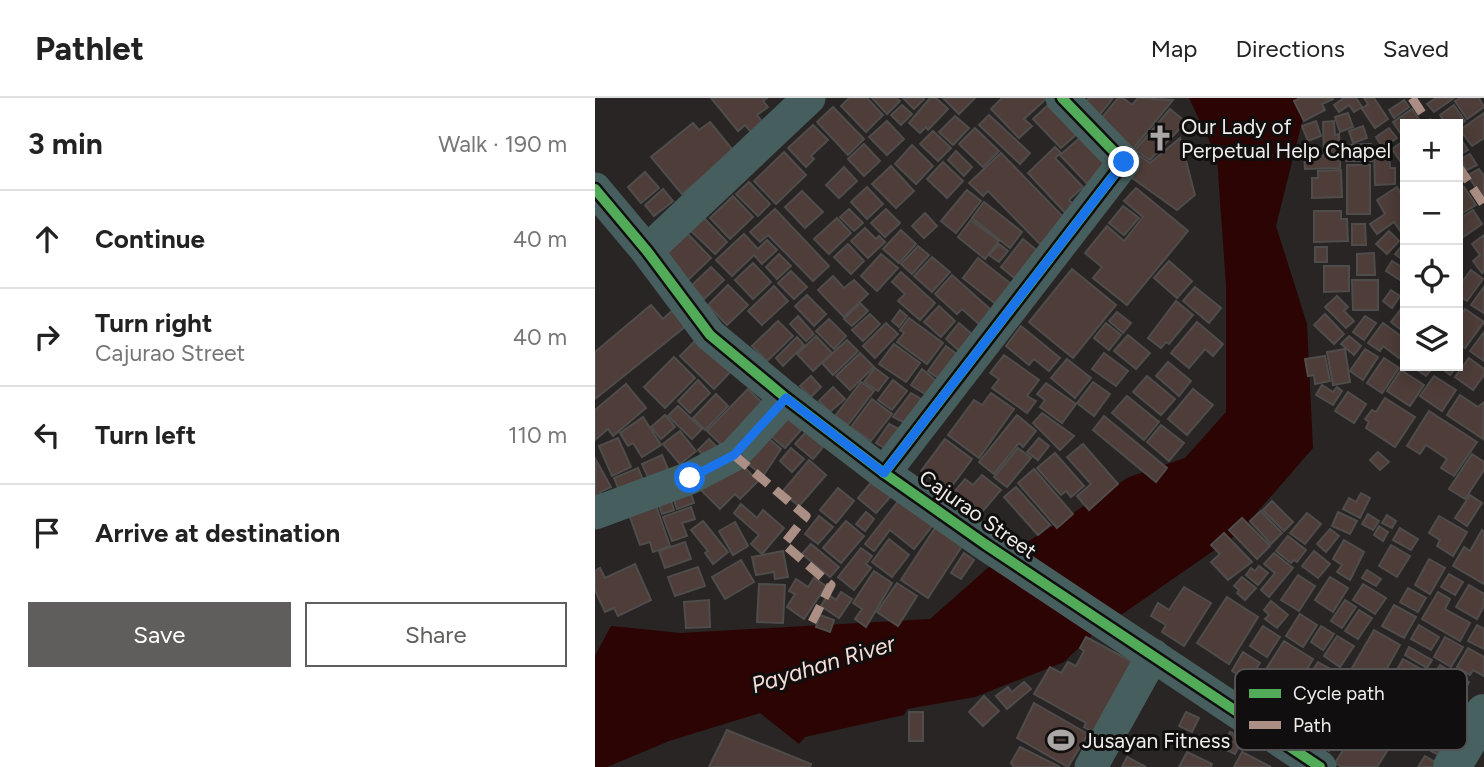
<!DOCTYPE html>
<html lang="en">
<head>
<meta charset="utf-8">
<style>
	body { margin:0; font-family:Figtree,sans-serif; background:#f6f6f6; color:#222 }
	.controls { position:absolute; right:21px; top:21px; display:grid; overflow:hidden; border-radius:0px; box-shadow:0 4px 18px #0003 }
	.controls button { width:63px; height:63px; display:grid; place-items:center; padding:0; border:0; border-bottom:2px solid #e0e0e0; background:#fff; color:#222; font:35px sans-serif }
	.stop { position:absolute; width:21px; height:21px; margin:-16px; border:5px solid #1a73e8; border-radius:50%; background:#fff }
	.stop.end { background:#1a73e8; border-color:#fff; box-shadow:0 2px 7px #0008 }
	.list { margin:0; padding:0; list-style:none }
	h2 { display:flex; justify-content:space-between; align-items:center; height:91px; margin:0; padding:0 28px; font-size:30px }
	h2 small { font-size:23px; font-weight:400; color:#767676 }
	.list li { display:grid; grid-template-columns:46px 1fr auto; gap:21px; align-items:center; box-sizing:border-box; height:98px; padding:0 28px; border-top:2px solid #e0e0e0 }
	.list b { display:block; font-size:26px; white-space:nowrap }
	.list p { margin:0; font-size:23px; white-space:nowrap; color:#767676 }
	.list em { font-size:23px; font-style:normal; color:#767676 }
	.actions { display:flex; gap:14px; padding:21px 28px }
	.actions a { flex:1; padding:16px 0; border:2px solid #5f5e5d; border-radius:0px; text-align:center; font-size:24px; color:#5f5e5d }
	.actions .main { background:#5f5e5d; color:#fff }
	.icon { flex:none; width:38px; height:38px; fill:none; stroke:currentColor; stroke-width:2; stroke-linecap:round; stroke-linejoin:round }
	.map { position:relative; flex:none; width:889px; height:669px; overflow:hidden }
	header { display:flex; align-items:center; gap:42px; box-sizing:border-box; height:98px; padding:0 35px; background:#fff; border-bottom:2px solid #e0e0e0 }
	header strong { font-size:33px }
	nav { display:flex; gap:38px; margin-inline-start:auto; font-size:24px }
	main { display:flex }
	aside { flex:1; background:#fff }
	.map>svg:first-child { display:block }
	.water { fill:#2b0403 }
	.building { fill:#4e3d39; stroke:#4f4d4c; stroke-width:2 }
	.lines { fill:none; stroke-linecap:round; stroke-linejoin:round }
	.minor { stroke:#465f5e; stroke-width:33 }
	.major { stroke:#466160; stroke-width:38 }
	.quiet { stroke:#ac8f84; stroke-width:9; stroke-dasharray:18 9; stroke-linecap:butt }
	.cycleway-casing { stroke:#100e0e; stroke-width:15 }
	.cycleway { stroke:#51ab58; stroke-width:10 }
	.route { stroke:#1a73e8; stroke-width:9 }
	.labels { text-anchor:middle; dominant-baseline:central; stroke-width:6; stroke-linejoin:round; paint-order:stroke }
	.poi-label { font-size:21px; fill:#f0edec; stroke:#100e0e; text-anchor:start }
	.street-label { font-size:21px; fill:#f0edec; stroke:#100e0e }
	.water-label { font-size:23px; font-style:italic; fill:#f8ddd7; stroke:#100e0e }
	.key { fill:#100e0e; stroke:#535151; stroke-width:2 }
	.key-label { font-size:19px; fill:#f0edec }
</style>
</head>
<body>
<header>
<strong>Pathlet</strong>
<nav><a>Map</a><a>Directions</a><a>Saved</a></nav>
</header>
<main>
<aside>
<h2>3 min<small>Walk · 190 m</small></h2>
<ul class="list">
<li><svg class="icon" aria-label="ahead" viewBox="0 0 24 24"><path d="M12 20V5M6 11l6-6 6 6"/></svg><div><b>Continue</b></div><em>40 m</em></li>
<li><svg class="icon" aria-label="right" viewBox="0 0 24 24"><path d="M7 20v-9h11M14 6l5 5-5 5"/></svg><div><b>Turn right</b><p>Cajurao Street</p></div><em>40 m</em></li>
<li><svg class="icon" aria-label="left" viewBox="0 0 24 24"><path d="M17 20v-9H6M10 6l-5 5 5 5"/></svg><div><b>Turn left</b></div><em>110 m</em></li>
<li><svg class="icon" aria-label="arrive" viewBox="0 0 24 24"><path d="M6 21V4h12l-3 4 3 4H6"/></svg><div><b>Arrive at destination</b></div></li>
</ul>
<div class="actions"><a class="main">Save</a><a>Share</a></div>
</aside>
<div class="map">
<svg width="889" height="669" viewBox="0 0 889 669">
	<rect width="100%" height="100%" fill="#282524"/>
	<!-- water -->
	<polygon class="water" points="594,0 702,0 710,12 681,128 712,226 718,350 644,435 497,537 469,564 380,599 312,611 309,617 210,639 204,646 165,615 74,643 12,669 0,669 0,558 16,528 86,535 335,521 395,468 534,379 590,360 631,314 631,188 622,59"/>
	<!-- building -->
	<g class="building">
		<polygon points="116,0 172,0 168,3 173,9 162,17 173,31 161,40 150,27 143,33"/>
		<polygon points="254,0 272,0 288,17 271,34 246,8"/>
		<polygon points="277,0 301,0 305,3 292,16"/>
		<polygon points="308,0 329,0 329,1 319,11"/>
		<polygon points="335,0 341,0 353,11 333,32 331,29 325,35 314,25"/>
		<polygon points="348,0 380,0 364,16"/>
		<polygon points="407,0 449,0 451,1 429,21 437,28 424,40 396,11"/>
		<polygon points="494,0 518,0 503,19 488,7"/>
		<polygon points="523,0 528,0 537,7 543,0 578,2 538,51 504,23"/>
		<polygon points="705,0 738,0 738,1 727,6 730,12 709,23 699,3"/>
		<polygon points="749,0 761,0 767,9 759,14 754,7 744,14 739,7"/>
		<polygon points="769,0 779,0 793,21 780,30 767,11 773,6"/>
		<polygon points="841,0 859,0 839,14 832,6"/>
		<polygon points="865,0 884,0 889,9 872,21 860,3"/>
		<polygon points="809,2 814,9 799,20 794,12"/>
		<polygon points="454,6 482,36 466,50 438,21"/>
		<polygon points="307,7 317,16 306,27 296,17"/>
		<polygon points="859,7 870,23 863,28 851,26 845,17"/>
		<polygon points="238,9 269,41 253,57 222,24"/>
		<polygon points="575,11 591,24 555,62 540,52"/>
		<polygon points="817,11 825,23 810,26 810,33 806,36 798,24"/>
		<polygon points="753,15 758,29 745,34 740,19"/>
		<polygon points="889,15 889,40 877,48 865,32"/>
		<polygon points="394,17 435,55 425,66 384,27"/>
		<polygon points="360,18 374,30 358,47 344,34"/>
		<polygon points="292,23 309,41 292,57 274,39"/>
		<polygon points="721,23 726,38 713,43 707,28"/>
		<polygon points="739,23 740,37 744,36 745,56 729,56 728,24"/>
		<polygon points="115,24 146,62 126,63 87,96 56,59 98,25 104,32"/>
		<polygon points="218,27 233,42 216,58 219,61 211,69 193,50"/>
		<polygon points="768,28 772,40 758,45 754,33"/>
		<polygon points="380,30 404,53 388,69 364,46"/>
		<polygon points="794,30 802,40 788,50 781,39"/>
		<polygon points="338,33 356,50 343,63 325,46"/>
		<polygon points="863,37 873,52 863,58"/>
		<polygon points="486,39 519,74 499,93 465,57"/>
		<polygon points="585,40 600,97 582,112 533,77 545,58 555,65"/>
		<polygon points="807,44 810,60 805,63 797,51"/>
		<polygon points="269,46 285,63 269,78 253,61"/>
		<polygon points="776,46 777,63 751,63 750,47"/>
		<polygon points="317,47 338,68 321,86 300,66"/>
		<polygon points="460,49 466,55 460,60 488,89 474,102 485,113 476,121 433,75"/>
		<polygon points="361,53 377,69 369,78 353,62"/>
		<polygon points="779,53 794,53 795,70 800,70 800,86 780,87"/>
		<polygon points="189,54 211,77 181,106 159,83"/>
		<polygon points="406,55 477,128 445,146 393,93 388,98 374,85"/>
		<polygon points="875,56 882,67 872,72 866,61"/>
		<polygon points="745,57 745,70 710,71 709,58"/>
		<polygon points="348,64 368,83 352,100 332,81"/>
		<rect x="752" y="67" width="23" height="49"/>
		<polygon points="296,68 319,93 301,110 277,86"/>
		<polygon points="249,69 262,83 244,100 231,87"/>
		<polygon points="884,71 889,78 889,103 873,77"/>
		<polygon points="746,72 747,99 717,100 717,80 723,80 723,73"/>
		<polygon points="50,74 64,90 46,105 33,89"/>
		<polygon points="154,84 175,106 163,118 141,96"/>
		<polygon points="272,89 288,106 272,121 256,104"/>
		<polygon points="802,89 810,102 810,135 808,137 799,124 782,136 775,126 790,116 782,102"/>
		<polygon points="869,89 881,107 863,118 863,93"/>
		<polygon points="541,90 593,133 532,207 498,180 507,169 490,155 512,128 529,143 548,119 529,103"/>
		<polygon points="68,91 78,103 59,118 50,107"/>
		<polygon points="372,92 386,103 361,135 346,123"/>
		<polygon points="207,93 228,114 210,130 190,109"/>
		<polygon points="138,98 158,119 135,141 115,120"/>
		<polygon points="389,104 427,134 415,150 377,120"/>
		<polygon points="528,108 544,120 529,137 514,125"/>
		<polygon points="180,111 234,168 218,183 173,137 165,144 155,134"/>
		<polygon points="254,111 268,125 259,133 245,119"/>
		<polygon points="291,111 305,125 290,139 276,125"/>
		<polygon points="878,112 887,126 864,142 863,122"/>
		<polygon points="719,113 746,113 746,121 752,121 753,143 719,144"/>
		<polygon points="330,115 342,128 329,140 317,128"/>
		<polygon points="108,119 132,144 120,156 95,132"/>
		<polygon points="242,120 256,135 234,156 219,141"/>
		<polygon points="376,122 404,143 390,161 363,139"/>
		<polygon points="757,126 770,126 771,147 757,147"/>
		<polygon points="270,130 281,141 284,138 290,144 273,160 256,143"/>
		<polygon points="306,132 321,146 304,165 288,151"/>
		<polygon points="794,133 804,143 792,156 781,146"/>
		<polygon points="91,134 116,160 93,182 68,157"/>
		<polygon points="149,136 163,151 172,142 182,152 167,166 159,157 137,178 121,162"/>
		<polygon points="889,137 889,173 887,175 878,163 885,157 877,146"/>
		<polygon points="428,141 450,159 428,187 406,169"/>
		<polygon points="810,144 810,164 800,156"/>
		<polygon points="253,146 269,163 256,176 239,159"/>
		<polygon points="404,146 413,153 404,164 394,157"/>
		<polygon points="323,148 334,157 317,176 306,166"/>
		<rect x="720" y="149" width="12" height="15"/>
		<polygon points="779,155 780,177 762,177 762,156"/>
		<polygon points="184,156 196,168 182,181 171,169"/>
		<polygon points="286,156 303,170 282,193 266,178"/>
		<polygon points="337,159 355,174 337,194 319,178"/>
		<polygon points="383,160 420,189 407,211 368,180"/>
		<polygon points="574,163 597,183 582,200 559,180"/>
		<polygon points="797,163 810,171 805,182 791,173"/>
		<polygon points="158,165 176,184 158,201 140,182"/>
		<polygon points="729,168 754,168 754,193 729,194"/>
		<polygon points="116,169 129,182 109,201 96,188"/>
		<polygon points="477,171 521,207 478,260 434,224"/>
		<polygon points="876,172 888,181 872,203 863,197 863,190"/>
		<polygon points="196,173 212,189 199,201 183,185"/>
		<polygon points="306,174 340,205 325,222 303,203 310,196 297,184"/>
		<polygon points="357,177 404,219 392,233 367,211 362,216 340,196"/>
		<polygon points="238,178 249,190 259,182 273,196 249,219 223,192"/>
		<polygon points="757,182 783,182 783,212 758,212"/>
		<polygon points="133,187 153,207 132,227 113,207"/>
		<polygon points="179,188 193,203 167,227 153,213"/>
		<polygon points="600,189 626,210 614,225 588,203"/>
		<polygon points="889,189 889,215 876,207"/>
		<polygon points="796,192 805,198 797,210 788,203"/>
		<polygon points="212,197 231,216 219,228 200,208"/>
		<polygon points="742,198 753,209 749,213 759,223 751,230 730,209"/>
		<polygon points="581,203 598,217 574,246 571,244 566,250 553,240"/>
		<polygon points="265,205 273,213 257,228 249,221"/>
		<polygon points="56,207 68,221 78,212 91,228 0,301 0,254"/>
		<polygon points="809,207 810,208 810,235 796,224"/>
		<polygon points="344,208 360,223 346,239 329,224"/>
		<polygon points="870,211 889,224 870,250 863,245 863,222"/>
		<polygon points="305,212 312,218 304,229 297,223"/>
		<polygon points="522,214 536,225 528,235 514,223"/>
		<polygon points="275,216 285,226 268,243 257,232"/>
		<polygon points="730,216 749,236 739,246 719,227"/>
		<polygon points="203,218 219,236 211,243 195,226"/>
		<polygon points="770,218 781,225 769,242 758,234"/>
		<polygon points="314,220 348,245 332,266 302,244 309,235 305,232"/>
		<polygon points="234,221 251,238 239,251 221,233"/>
		<polygon points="183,223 198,238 172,263 157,248"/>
		<polygon points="602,224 628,246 618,258 610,251 594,270 576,255"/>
		<polygon points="291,225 303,236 280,260 268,248"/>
		<polygon points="364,225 385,243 371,259 351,241"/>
		<polygon points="511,225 526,237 514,252 499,240"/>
		<polygon points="788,225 810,241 810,252 804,260 788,248 785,253 773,245"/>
		<polygon points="426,228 465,260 454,273 439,261 434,267 411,248"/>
		<polygon points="889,234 889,263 875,253"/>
		<polygon points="533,237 555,255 541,271 519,253"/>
		<polygon points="105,238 138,271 119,291 85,258"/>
		<polygon points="221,238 237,255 218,273 202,256"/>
		<polygon points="754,238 766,248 759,257 746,246"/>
		<polygon points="202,239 209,247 188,268 181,260"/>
		<polygon points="252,242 263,253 238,277 227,265"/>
		<polygon points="299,246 325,265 311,284 284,266"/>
		<polygon points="351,248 371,263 353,287 333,273"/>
		<polygon points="750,251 755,284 738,287 732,254"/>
		<polygon points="770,251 783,259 768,282 755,273"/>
		<polygon points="265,255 279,269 255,292 241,278"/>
		<polygon points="509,255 533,273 521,288 497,271"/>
		<polygon points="409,257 444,282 432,298 441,303 432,315 397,290 404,281 395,275"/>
		<polygon points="730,258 735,283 720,286 719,277 713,278 710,261"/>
		<polygon points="79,259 100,280 70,310 49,289"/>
		<polygon points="789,260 804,270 787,295 772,285"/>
		<polygon points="874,260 889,271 889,277 878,292 860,279"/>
		<polygon points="472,261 496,280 480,300 456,280"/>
		<polygon points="573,264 596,283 584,298 561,278"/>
		<polygon points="816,268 839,268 831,278"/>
		<polygon points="844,268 862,268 855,277"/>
		<polygon points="280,270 293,280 283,293 269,284"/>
		<polygon points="327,271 346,287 336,300 316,287"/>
		<polygon points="806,272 829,287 815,308 792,293"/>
		<polygon points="216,278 226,289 216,299 205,288"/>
		<polygon points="552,278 580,301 566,317 538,294"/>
		<polygon points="839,278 861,292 847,313 825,298"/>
		<polygon points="103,282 115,295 95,315 83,303"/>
		<polygon points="298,282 312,293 297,312 283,302"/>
		<polygon points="266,284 279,293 253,327 240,318"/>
		<polygon points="498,284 515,296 499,318 482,305"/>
		<polygon points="451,285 481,306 467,325 445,309 450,302 442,296"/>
		<polygon points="31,286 51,310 18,338 13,331 0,342 0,312"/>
		<polygon points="727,287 738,294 742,289 747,293 738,307 721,297"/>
		<polygon points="238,289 250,301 235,314 224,303"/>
		<polygon points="153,291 176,313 135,355 112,333"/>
		<polygon points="598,291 618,307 592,337 573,321"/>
		<polygon points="753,294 771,306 759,325 740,313"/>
		<polygon points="316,295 333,305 314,327 298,319"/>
		<polygon points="396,295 419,311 384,360 353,337 379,302 387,307"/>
		<polygon points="121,296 133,308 110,332 98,320"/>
		<polygon points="865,297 883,309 889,304 888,341 852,317"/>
		<polygon points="532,298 564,324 549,342 517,315"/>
		<polygon points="790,300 820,319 800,349 771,330 774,324 770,321 777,312 781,314"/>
		<polygon points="277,301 297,316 276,343 256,329"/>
		<polygon points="83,308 107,331 97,341 73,318"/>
		<polygon points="834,313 882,344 859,378 846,370 852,361 831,347 825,356 812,348"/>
		<polygon points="447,315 479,338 465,352 438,325"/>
		<polygon points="188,316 206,332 190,350 172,335"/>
		<polygon points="70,317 80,329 66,341 56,329"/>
		<polygon points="422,317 441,333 428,349 424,345 399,376 384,364"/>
		<polygon points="509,318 572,370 561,384 498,332"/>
		<polygon points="48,319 66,347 47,359 38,345 33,348 25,335"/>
		<polygon points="294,326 310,334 296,354 281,345"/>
		<polygon points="566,327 589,345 574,363 552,344"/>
		<polygon points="85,333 101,353 85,366 68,346"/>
		<polygon points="166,334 186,351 168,378 145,359"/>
		<polygon points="211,334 228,349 218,361 200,346"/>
		<polygon points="23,340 36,369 17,378 4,348"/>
		<polygon points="444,340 454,348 443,362 432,354"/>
		<polygon points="114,341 126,353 116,364 103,352"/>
		<polygon points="350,341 377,361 353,393 326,373"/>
		<polygon points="488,346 523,386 494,412 482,398 496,386 472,359"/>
		<polygon points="196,350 209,361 197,374 185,363"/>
		<polygon points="423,350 436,360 412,389 399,379"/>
		<polygon points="783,354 794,364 785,372 775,362"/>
		<polygon points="460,355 489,388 476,399 471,393 466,397 442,370"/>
		<polygon points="877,356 889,364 889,372 870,401 854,391"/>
		<polygon points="67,357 76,378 56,386 47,366"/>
		<polygon points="140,360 163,383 145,401 140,396 125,411 104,390"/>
		<polygon points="1,362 16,389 5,394 11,405 0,412"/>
		<polygon points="214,362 231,377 204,408 187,394"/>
		<polygon points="43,370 51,389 27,399 19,380"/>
		<polygon points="439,371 478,416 462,430 423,385"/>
		<polygon points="387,377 406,392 386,415 359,394 370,381 378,387"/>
		<polygon points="278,382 296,398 281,415 263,400"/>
		<polygon points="93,387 99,405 82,411 76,393"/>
		<polygon points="421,389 455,427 443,437 409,399"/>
		<polygon points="243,390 259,403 241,425 225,412"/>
		<polygon points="73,394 79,412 67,416 61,398"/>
		<polygon points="766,395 775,400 765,420 748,411 754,400 761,404"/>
		<polygon points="875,397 887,405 872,428 860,420"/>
		<polygon points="58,399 75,448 58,454 55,444 45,447 31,408"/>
		<polygon points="305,401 338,427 319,451 295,432 279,453 270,446"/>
		<polygon points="677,403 698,424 689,433 668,412"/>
		<polygon points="146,406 162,420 168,412 189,430 167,456 156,446 164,437 139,415"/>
		<polygon points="96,409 100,421 87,425 92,438 77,443 68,419"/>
		<polygon points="666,413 687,435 676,446 655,423"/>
		<polygon points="271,414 279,421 270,433 261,426"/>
		<polygon points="743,414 762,423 755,436 737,428"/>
		<polygon points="712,415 726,426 710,446 695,435"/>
		<polygon points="773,416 784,423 778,432 767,426"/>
		<polygon points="792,417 801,423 797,430 787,425"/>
		<polygon points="224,418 238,429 223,446 210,436"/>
		<polygon points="844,418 872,434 858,458 842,448 845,442 834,435"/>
		<polygon points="647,420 675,448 662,461 634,432"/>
		<polygon points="108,423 133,454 118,466 110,455 113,453 96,432"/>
		<polygon points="251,423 269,438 246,465 228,450"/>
		<polygon points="140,424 153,448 138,457 124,433"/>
		<polygon points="784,428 793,434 788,443 779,437"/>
		<polygon points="340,430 367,448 333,500 306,482"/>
		<polygon points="805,430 823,441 816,452 798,442"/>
		<polygon points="735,431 744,438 731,454 722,446"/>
		<polygon points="887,432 889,434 889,486 858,468 869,449 875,453"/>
		<polygon points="629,435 657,464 633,482 616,464 625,456 616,447"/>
		<polygon points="693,438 711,452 702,464 699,462 696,465 681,453"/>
		<polygon points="294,441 314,457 297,479 277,464"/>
		<polygon points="749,442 769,454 755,482 742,474 747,467 738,461"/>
		<polygon points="90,444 96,461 70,470 64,453"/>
		<polygon points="216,446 244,469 235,479 207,456"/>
		<polygon points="796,447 815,458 802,479 784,468"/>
		<polygon points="266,450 277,458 271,466 276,470 259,492 243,479"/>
		<polygon points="188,453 193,479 180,481 179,474 161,477 157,459"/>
		<polygon points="719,453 735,466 723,480 707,468"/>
		<polygon points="369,455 379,462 366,481 356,475"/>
		<polygon points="679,455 698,470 674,499 666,492 680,475 669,466"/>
		<polygon points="834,461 850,470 835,496 820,487"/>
		<polygon points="146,462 159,484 130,501 117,479"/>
		<polygon points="40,466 56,502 23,518 19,510 10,514 0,492 0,473 5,470 10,480"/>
		<polygon points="664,468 673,475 663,487 651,477 656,470 660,473"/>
		<polygon points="103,469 110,488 80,498 73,479"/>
		<polygon points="772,472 786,481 781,488 767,480"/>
		<polygon points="279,473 297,485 271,529 260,521 267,511 258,505"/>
		<polygon points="854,476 868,484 860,497 846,489"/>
		<polygon points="703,477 720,488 704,513 686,502"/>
		<polygon points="647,479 661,490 650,502 642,495 644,492 639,488"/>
		<polygon points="735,479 753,490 738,514 720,502"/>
		<polygon points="219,480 231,488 209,521 192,509 200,496 194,493 201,481 213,489"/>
		<polygon points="302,485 322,498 303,528 282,514"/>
		<polygon points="164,486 190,487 188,525 162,524"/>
		<polygon points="768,486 791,500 780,516 758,502"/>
		<polygon points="874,487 889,496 889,508 882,521 861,509"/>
		<polygon points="589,489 616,505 589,548 567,534 571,527 556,518 563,505 574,512"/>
		<polygon points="813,490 831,500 823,514 805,504"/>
		<polygon points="246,494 257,501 244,520 226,508 233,496 241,502"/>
		<polygon points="843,494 855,501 850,511 875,525 865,543 827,521"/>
		<polygon points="632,499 663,519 634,566 602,545"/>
		<polygon points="114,502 115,529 91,530 89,504"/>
		<polygon points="750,502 761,509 747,530 736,523"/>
		<polygon points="676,503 693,517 682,530 670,521 674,517 669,512"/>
		<polygon points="799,507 821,519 809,540 787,528"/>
		<polygon points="764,512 777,520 763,541 750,533"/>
		<polygon points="705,516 722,527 708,549 691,538"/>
		<polygon points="225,517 239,522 235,534 221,529"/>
		<polygon points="824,527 844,539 836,552 816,541"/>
		<polygon points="882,527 889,531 889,551 873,543"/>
		<polygon points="668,528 685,539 672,559 655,548"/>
		<polygon points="726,528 739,536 728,552 716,544"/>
		<polygon points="779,532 805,547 784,585 757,570"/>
		<polygon points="742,538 759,548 745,569 729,558"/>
		<polygon points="491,539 543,567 507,639 489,629 491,625 439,596 455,569 466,575 473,564 481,568 489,553 485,550"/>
		<polygon points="850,539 868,549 856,569 839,559"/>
		<polygon points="689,543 718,561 709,576 728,588 702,629 686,619 683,623 672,617 676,611 672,608 668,615 650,604"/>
		<polygon points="814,549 837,562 832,570 810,557"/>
		<polygon points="873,550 889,559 889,578 878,572 875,577 862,569"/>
		<polygon points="648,554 665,565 653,583 637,573"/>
		<polygon points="808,561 835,576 825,592 799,577"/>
		<polygon points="723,564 739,573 732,584 716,575"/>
		<polygon points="845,567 874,584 865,600 835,583"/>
		<polygon points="747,576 773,592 734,653 707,639"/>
		<polygon points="429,584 436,591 412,611 401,598 413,589 417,594"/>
		<polygon points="785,595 816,615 782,669 747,669 740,665"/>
		<polygon points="841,596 880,618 854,663 831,650 844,627 828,618"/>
		<polygon points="389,598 404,613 388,628 374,614"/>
		<polygon points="439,605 493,636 473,669 422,640"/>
		<rect x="314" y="614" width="14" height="29"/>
		<polygon points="591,614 604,620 597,634 584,628"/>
		<polygon points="132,632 216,666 215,669 114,669"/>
		<polygon points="635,634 648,640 640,656 627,650"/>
		<polygon points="425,649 465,669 419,669 416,665"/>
		<polygon points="592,654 617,666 616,669 584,669"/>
		<polygon points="647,654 676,669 639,669"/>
		<polygon points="830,658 849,669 823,669"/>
		<polygon points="532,659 551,669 527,669"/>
	</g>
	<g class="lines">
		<!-- minor -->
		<g class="minor">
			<polyline points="0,91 52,153 115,237 191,300 289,375 390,446 725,669"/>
			<polyline points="52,153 214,0"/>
			<polyline points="289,375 529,64 467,0"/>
			<polyline points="0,415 95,380 139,357 191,300"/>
			<polyline points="496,669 558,557"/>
		</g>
		<!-- major -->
		<polyline class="major" points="857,669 889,615"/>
		<!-- quiet -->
		<g class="quiet">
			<polyline points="817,0 834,26"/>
			<polyline points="863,68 889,107"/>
			<polyline points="139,357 211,418 189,446 236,487 217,524"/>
		</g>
		<!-- cycleway casing -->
		<g class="cycleway-casing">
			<g id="cycleway">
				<polyline points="0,91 52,153 115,237 191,300 289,375 390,446 725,669"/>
				<polyline points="289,375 529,64 467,0"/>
			</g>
		</g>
		<!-- cycleway -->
		<use href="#cycleway" class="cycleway"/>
	</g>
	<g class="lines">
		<!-- route -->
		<polyline class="route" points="95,380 139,357 191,300 289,375 529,64"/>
	</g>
	<!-- icons -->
	<defs>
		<g id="church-bare" transform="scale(2.1)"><path d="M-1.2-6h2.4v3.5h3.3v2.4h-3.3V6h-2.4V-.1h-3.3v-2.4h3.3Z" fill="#aaa7a6" stroke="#100e0e" stroke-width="2.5" paint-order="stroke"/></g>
		<g id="stadium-bare" transform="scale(2.1)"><path d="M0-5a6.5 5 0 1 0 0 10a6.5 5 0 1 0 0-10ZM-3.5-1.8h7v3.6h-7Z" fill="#aaa7a6" stroke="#100e0e" stroke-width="2.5" paint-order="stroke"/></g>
	</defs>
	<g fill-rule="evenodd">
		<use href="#church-bare" x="565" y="40"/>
		<use href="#stadium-bare" x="466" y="642"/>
	</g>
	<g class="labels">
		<!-- poi labels -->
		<g class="poi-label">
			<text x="586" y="28">Our Lady of<tspan x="586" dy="24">Perpetual Help Chapel</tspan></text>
			<text x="487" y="642">Jusayan Fitness</text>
		</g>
		<!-- street labels -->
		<g class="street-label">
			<text transform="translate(383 416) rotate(35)">Cajurao Street</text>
		</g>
		<!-- water labels -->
		<g class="water-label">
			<text transform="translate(228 566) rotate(-17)">Payahan River</text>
		</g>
	</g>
	<!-- legend -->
	<rect x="640" y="571" width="232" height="81" rx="10" class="key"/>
	<rect x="654" y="591" width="32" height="9" fill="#51ab58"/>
	<rect x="654" y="623" width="32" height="8" fill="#ac8f84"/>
	<g class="key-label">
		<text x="698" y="602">Cycle path</text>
		<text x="698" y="634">Path</text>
	</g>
</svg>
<div class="controls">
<button>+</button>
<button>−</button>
<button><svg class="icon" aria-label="locate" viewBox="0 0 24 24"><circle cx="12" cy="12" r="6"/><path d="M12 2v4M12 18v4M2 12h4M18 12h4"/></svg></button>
<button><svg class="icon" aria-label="layers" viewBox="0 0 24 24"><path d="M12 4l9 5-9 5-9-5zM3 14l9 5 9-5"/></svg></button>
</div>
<div class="stop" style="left:95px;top:380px"></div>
<div class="stop end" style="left:529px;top:64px"></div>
</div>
</main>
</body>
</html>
